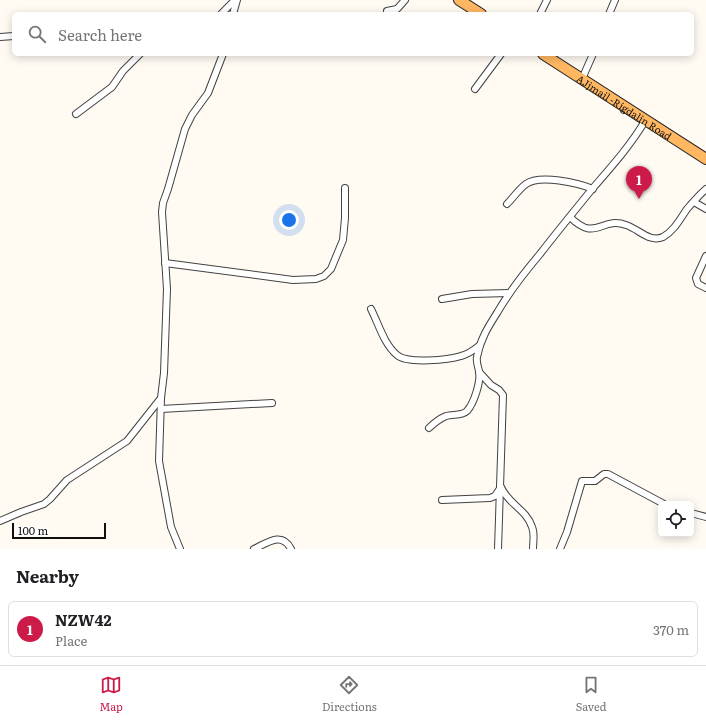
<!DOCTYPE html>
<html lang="en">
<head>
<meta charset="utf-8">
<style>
	body { margin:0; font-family:Literata,serif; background:#f2f2f2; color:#202124 }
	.controls { position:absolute; right:12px; bottom:12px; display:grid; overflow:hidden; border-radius:6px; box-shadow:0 2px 10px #0003 }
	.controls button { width:36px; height:36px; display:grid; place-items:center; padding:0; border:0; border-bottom:1px solid #e0e0e0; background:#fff; color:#202124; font:20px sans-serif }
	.scale { position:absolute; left:12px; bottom:10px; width:94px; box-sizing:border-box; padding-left:4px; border:2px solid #0f0f0f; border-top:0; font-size:11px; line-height:14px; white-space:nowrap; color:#0f0f0f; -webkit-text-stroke:3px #fff; paint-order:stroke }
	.you { position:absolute; left:289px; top:220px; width:14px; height:14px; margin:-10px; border:3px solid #fff; border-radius:50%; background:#1a73e8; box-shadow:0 0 0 6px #1a73e833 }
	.badge { display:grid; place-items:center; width:26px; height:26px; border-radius:50%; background:#cc1b49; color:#fff; font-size:13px; font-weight:700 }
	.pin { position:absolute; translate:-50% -33px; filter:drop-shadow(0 1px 2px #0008) }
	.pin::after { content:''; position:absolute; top:21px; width:14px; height:12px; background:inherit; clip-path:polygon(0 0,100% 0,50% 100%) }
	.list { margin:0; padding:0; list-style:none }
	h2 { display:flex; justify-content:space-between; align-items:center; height:52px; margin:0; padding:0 16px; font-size:17px }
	h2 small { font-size:13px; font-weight:400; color:#757577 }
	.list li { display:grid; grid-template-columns:26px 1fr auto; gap:12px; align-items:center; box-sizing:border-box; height:56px; margin:0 8px 8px; padding:0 8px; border:1px solid #e0e0e0; border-radius:6px }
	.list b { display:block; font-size:15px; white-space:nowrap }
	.list p { margin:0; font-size:13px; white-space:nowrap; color:#757577 }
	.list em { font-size:13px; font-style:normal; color:#757577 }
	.icon { flex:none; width:22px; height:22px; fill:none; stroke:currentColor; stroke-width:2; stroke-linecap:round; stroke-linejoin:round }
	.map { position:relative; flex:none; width:706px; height:549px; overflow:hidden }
	.search { position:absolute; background:#fff; box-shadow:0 2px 10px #0003; left:12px; right:12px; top:12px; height:44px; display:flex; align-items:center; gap:10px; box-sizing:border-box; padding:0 14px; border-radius:6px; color:#757577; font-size:15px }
	.sheet { height:116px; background:#fff }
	nav { display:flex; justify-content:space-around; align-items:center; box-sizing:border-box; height:56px; border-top:1px solid #e0e0e0; background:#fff; font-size:11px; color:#757577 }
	nav a { display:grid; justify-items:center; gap:2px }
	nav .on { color:#cc1b49 }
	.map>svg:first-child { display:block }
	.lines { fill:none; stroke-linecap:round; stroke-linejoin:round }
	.street-casing { stroke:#424242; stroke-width:8 }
	.primary-casing { stroke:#202020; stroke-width:12 }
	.street { stroke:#fff; stroke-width:6 }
	.primary { stroke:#ffb762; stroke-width:10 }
	.labels { text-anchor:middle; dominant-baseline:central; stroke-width:4; stroke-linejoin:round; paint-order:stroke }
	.street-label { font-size:10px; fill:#0f0f0f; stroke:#fff }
</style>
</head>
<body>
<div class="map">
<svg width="706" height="549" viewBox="0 0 706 549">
	<rect width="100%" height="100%" fill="#fffaf2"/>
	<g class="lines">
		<!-- street casing -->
		<g class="street-casing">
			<g id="street">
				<polyline points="387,11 397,9 405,0"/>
				<polyline points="221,14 235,0"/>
				<polyline points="233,14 237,0"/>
				<polyline points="540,14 547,0"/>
				<polyline points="609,14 615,0"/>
				<polyline points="0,37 14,36"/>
				<polyline points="582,79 593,54"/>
				<polyline points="475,89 501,54"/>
				<polyline points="76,114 112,87 123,71 140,54"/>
				<polyline points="694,202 706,209"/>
				<path d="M507 204C513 198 519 189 526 184 540 174 578 183 593 189"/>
				<path d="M570 217C596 243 601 216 626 225 639 229 649 243 663 237 674 231 680 219 687 209 693 202 699 195 706 189"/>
				<polyline points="706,256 696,278 698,284 706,288"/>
				<polyline points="165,263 293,280 316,279 324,276 331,269 343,240 345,218 345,188"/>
				<polyline points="442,299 472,294 509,293"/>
				<path d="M371 309C379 325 384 344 397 355 407 364 449 360 461 356 469 354 474 350 480 345"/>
				<polyline points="479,372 491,385 499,390 503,395 498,549"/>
				<polyline points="161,409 272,403"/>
				<path d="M429 428C434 423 439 419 446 416 453 414 462 416 467 411 474 403 481 382 479 371 478 366 476 362 477 357 480 340 488 327 497 313 509 292 524 273 540 254 557 232 575 210 593 188 612 166 630 146 645 121"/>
				<path d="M501 487C507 503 527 510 532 527 535 534 533 541 533 549"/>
				<polyline points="442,500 490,498 495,496 499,490"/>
				<polyline points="691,513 706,517"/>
				<polyline points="0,521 21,512 44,504 50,499 67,480 127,441 161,398"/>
				<polyline points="180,549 171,527 159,461 161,398 164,373 167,289 162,212 163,203 168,189 185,129 192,115 208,93 223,54"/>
				<path d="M254 549C267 543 282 531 291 549"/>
				<polyline points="560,549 567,532 582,481 595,481 604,474 608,474 664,504"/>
			</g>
		</g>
		<!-- primary casing -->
		<g class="primary-casing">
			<g id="primary">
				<polyline points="459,0 481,14"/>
				<path id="s1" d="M543 54 706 159"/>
			</g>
		</g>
		<!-- street -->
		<use href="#street" class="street"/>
		<!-- primary -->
		<use href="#primary" class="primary"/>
	</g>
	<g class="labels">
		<!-- street labels -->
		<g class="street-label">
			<text stroke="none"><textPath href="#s1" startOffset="97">AJjmail -Rigdalin Road</textPath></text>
		</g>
	</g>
</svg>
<div class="controls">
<button><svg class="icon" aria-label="locate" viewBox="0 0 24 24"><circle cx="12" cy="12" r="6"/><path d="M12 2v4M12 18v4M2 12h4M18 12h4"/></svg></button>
</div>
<div class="scale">100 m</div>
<div class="you"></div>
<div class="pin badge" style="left:639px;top:199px">1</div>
<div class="search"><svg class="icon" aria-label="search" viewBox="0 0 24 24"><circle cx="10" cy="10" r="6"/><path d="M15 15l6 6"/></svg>Search here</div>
</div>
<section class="sheet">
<h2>Nearby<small></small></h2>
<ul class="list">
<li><span class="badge">1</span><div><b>NZW42</b><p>Place</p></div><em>370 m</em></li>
</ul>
</section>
<nav>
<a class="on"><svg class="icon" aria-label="map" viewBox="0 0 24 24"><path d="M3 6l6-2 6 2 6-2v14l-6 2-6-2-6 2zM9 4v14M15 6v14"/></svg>Map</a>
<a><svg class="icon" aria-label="directions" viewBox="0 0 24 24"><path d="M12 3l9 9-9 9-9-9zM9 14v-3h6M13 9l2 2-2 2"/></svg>Directions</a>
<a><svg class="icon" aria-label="saved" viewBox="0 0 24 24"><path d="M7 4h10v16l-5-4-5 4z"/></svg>Saved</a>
</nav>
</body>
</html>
